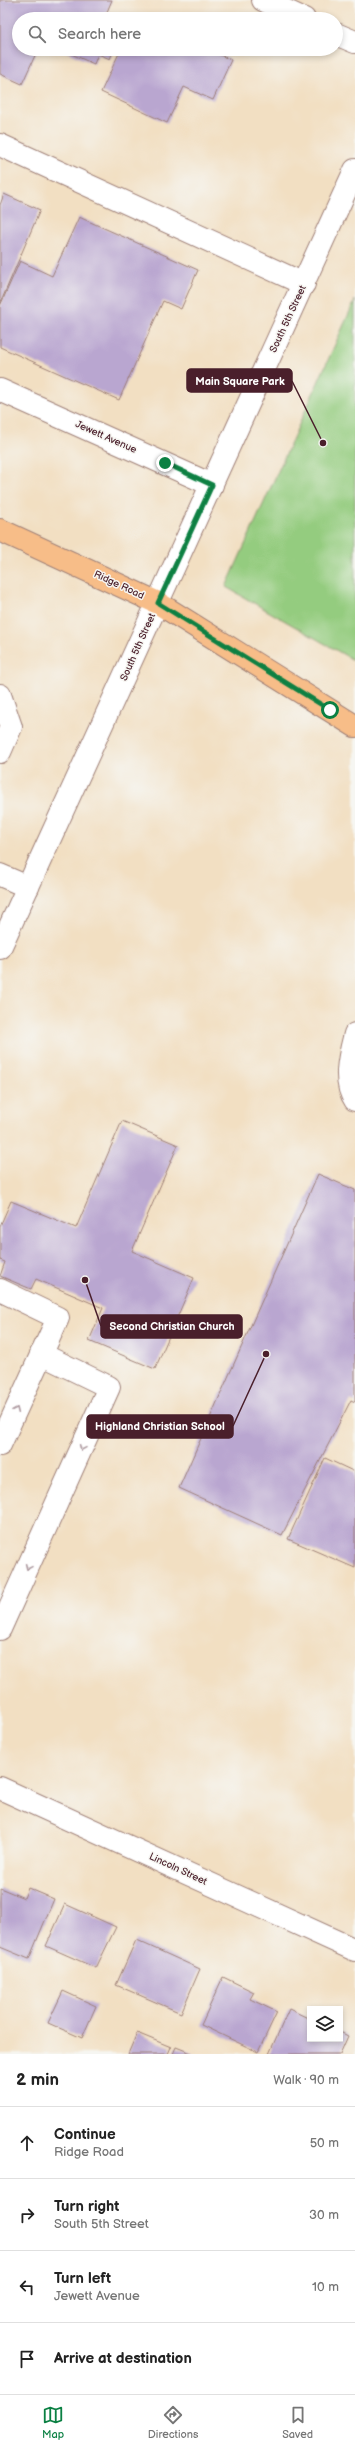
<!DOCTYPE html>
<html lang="en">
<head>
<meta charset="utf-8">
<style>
	body { margin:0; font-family:"Balsamiq Sans",sans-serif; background:#f2f2f2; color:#222 }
	.controls { position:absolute; right:12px; bottom:12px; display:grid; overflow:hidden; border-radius:0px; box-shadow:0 2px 6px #0003 }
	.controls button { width:36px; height:36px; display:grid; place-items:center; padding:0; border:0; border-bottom:1px solid #e0e0e0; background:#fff; color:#222; font:20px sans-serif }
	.stop { position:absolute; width:12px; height:12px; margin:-9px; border:3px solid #0b8043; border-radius:50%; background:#fff }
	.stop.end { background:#0b8043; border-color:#fff; box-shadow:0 1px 4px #0008 }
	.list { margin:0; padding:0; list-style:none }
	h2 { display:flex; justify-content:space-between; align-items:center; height:52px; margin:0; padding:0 16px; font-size:17px }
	h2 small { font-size:13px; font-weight:400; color:#767676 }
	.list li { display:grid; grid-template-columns:26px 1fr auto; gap:12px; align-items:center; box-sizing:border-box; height:72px; padding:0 16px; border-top:1px solid #e0e0e0 }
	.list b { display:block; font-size:15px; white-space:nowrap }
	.list p { margin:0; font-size:13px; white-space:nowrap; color:#767676 }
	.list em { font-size:13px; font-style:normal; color:#767676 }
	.icon { flex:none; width:22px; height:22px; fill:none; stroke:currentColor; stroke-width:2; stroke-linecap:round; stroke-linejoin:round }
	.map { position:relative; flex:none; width:355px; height:2054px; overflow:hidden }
	.search { position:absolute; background:#fff; box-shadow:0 2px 6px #0003; left:12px; right:12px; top:12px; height:44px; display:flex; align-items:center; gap:10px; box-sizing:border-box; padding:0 14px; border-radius:22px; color:#767676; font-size:15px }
	.sheet { height:340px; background:#fff }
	nav { display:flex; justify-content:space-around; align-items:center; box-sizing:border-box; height:56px; border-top:1px solid #e0e0e0; background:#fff; font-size:11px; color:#767676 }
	nav a { display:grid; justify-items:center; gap:2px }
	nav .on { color:#0b8043 }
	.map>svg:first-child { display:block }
	.green { fill:#94cc7f; stroke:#6f7655 }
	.building { fill:#b9a6d0 }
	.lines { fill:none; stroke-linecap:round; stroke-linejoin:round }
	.minor-casing { stroke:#9e7f76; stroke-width:24 }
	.major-casing { stroke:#9e7f76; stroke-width:24 }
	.minor { stroke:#fff; stroke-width:22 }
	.major { stroke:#f7bd88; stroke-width:22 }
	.oneway { stroke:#ae9aa0 }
	.route { stroke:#0b8043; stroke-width:5 }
	.labels { text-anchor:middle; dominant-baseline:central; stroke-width:3; stroke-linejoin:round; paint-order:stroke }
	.street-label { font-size:10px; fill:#4a1f2b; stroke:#f6f6f2 }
	.leader { fill:none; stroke:#4a1f2b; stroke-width:1.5 }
	.callout-dot { fill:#4a1f2b; stroke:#f6f6f2; stroke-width:1.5 }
	.callout { fill:#4a1f2b; stroke:#4a1f2b; stroke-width:1.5 }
	.callout-label { font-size:11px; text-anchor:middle; font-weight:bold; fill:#fff }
</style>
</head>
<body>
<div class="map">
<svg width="355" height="2054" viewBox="0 0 355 2054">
	<rect width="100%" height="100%" fill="#f6f6f2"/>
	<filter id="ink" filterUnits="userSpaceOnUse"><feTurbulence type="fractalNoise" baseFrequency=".025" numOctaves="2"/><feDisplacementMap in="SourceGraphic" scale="8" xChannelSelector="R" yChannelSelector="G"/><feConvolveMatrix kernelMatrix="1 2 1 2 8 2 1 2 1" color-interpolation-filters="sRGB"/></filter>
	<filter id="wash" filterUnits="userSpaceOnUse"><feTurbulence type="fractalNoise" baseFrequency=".012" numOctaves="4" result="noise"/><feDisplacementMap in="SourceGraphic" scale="16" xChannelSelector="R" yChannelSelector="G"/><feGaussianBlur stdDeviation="0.9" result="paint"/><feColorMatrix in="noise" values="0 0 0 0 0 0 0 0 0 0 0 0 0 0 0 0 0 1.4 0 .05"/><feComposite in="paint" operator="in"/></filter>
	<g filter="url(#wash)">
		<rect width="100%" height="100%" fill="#f2dfc2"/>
		<!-- green -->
		<polygon class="green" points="355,300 355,661 226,587"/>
		<g id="blocks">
			<!-- building -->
			<g class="building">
				<polygon points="0,0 112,0 104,19 19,19 19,49 38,49 22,84 0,74"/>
				<polygon points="60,49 114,49 110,59 98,54 94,64"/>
				<polygon points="121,49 207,49 231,60 213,100 184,87 167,123 101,92"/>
				<polygon points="4,194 40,210 0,304 0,205"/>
				<polygon points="79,217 198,270 181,309 163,301 119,400 0,347 0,306 20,261 52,276"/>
				<polygon points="122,1121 178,1145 132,1251 194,1278 155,1369 89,1341 103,1308 36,1279 31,1289 0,1276 5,1262 0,1260 0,1226 11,1201 76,1228"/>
				<polygon points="318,1174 355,1190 355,1402 351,1400 282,1535 179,1488"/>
				<polygon points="325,1458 355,1472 355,1568 288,1539"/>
				<polygon points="0,1888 24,1898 28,1888 54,1899 29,1959 0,1947"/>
				<polygon points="65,1904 116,1927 96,1968 46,1946"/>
				<polygon points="136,1940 200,1969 181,2013 116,1985"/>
				<polygon points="223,1977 254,1992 250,1999 277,2012 258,2052 201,2025"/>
				<polygon points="63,1991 96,2006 82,2038 48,2023"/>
				<polygon points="289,2009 310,2019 310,2039 340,2039 340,2032 348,2036 340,2054 269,2054"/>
				<polygon points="137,2033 171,2047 168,2054 128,2054"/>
				<polygon points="176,2047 194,2054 173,2054"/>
			</g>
		</g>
	</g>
	<g filter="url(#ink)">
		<use href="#blocks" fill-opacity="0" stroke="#9e7f76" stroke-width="1"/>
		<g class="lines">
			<!-- minor casing -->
			<g class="minor-casing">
				<g id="minor">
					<polyline points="263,0 304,19"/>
					<polyline points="336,34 355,42"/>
					<polyline points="0,145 304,284"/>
					<polyline points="0,390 212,485"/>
					<polyline points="0,695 11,727 0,752"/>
					<polyline points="0,875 28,887"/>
					<polyline points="0,948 355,170"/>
					<path d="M355 1034C350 1054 342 1081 355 1100"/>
					<polyline points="0,1290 58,1318 0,1445"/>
					<polyline points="0,1629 109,1387 41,1354"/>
					<polyline points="0,1788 355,1950"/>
				</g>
			</g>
			<!-- major casing -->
			<g class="major-casing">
				<polyline id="major" points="0,530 158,603 355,726"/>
			</g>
			<!-- minor -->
			<use href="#minor" class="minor"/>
			<!-- major -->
			<use href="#major" class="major"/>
		</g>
		<!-- one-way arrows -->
		<defs><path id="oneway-chevron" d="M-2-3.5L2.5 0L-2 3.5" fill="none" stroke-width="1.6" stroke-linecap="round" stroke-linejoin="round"/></defs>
		<g class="oneway">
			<use href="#oneway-chevron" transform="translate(16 1410) rotate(-66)"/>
			<use href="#oneway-chevron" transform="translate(82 1448) rotate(114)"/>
			<use href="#oneway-chevron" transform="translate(28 1567) rotate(114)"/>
		</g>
	</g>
	<g class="lines" filter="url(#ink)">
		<!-- route -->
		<polyline class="route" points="165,463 212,485 158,603 330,710"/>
	</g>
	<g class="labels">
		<!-- street labels -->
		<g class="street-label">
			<text transform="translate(288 319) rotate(-65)">South 5th Street</text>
			<text transform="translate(106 437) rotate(24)">Jewett Avenue</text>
			<text transform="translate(119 585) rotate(25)">Ridge Road</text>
			<text transform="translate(138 647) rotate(-66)">South 5th Street</text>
			<text transform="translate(178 1869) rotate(25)">Lincoln Street</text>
		</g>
	</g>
	<!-- callouts -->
	<path class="leader" d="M323 443L292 381M85 1280L101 1326M266 1354L233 1426"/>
	<g class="callout-dot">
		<circle cx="323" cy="443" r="4"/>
		<circle cx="85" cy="1280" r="4"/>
		<circle cx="266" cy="1354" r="4"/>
	</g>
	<g class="callout">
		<rect x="187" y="369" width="105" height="23" rx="4"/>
		<rect x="101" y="1315" width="141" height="23" rx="4"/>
		<rect x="87" y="1415" width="146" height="23" rx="4"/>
	</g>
	<g class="callout-label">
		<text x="240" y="385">Main Square Park</text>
		<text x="172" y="1330">Second Christian Church</text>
		<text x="160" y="1430">Highland Christian School</text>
	</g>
</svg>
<div class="controls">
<button><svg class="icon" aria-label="layers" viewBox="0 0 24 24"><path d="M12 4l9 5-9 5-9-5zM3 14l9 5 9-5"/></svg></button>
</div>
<div class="stop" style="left:330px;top:710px"></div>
<div class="stop end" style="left:165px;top:463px"></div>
<div class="search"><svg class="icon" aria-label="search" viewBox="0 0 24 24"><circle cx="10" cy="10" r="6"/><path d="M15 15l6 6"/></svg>Search here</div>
</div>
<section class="sheet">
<h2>2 min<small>Walk · 90 m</small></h2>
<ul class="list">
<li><svg class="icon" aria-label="ahead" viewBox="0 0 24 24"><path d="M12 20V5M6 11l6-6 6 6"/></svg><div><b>Continue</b><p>Ridge Road</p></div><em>50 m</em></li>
<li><svg class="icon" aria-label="right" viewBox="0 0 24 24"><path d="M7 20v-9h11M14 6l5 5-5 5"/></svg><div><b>Turn right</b><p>South 5th Street</p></div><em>30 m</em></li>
<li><svg class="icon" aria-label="left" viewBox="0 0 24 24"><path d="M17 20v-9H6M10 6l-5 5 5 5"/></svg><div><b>Turn left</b><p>Jewett Avenue</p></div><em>10 m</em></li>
<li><svg class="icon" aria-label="arrive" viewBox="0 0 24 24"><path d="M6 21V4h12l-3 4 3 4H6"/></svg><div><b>Arrive at destination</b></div></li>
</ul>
</section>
<nav>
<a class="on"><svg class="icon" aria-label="map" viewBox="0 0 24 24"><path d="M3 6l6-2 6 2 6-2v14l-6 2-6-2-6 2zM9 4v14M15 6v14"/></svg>Map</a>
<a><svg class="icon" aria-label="directions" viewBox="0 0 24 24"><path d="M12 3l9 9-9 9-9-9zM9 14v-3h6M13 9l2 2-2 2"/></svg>Directions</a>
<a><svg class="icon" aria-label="saved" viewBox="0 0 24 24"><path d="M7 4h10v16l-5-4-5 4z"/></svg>Saved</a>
</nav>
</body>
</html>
